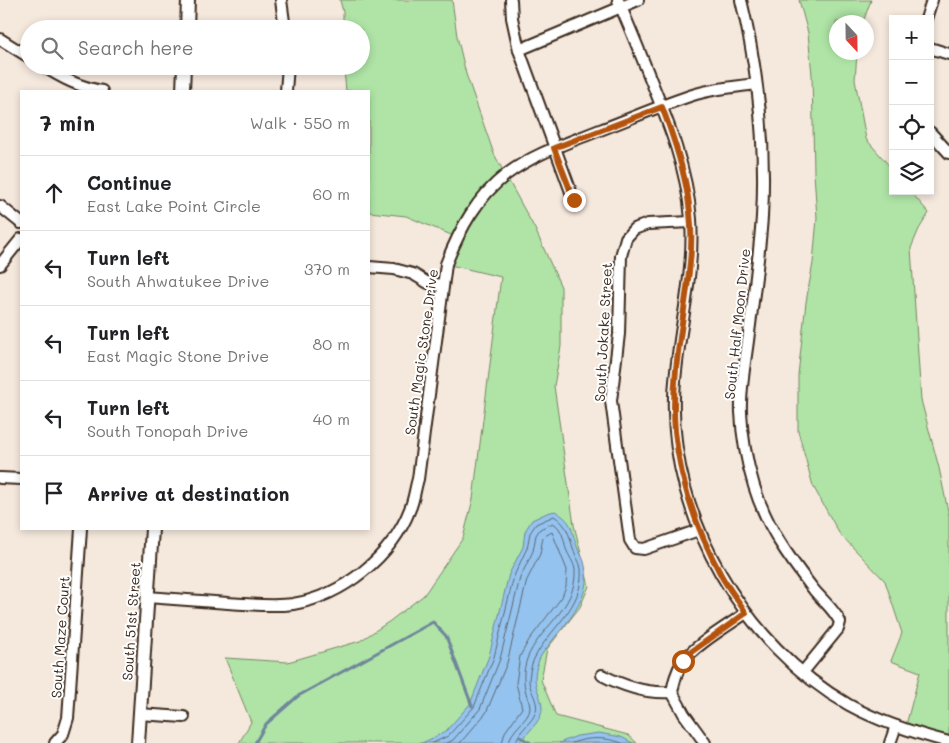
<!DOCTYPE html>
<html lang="en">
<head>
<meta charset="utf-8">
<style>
	body { margin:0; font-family:Mali,sans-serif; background:#f6f6f6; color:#202124 }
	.controls { position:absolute; right:15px; top:15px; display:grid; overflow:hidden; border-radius:0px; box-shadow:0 2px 8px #0003 }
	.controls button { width:45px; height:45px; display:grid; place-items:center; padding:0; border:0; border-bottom:1px solid #e0e0e0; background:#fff; color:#202124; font:25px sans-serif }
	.compass { position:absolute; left:829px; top:15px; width:45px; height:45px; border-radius:50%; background:#fff; box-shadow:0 2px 8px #0003; rotate:158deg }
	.stop { position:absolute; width:15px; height:15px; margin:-11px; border:4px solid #b45309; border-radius:50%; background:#fff }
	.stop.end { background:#b45309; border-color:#fff; box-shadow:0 1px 5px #0008 }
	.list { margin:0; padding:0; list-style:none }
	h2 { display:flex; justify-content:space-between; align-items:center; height:65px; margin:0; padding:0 20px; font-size:21px }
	h2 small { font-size:16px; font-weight:400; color:#757577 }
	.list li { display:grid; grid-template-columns:32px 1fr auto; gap:15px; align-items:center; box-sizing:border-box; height:75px; padding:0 20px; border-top:1px solid #e0e0e0 }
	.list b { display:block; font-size:19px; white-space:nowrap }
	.list p { margin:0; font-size:16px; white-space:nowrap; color:#757577 }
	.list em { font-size:16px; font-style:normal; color:#757577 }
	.icon { flex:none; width:28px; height:28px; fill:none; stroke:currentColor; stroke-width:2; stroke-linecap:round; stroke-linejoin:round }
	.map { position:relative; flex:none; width:949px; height:743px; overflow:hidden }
	.search { position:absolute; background:#fff; box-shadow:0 2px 8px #0003; left:20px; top:20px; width:350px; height:55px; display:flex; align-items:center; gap:12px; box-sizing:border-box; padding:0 18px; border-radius:28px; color:#757577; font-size:19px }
	.panel { position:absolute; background:#fff; box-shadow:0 2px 8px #0003; left:20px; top:90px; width:350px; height:440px; border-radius:0px }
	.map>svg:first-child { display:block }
	.green { fill:#afe4a6; stroke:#758762 }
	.water { fill:#94c3ef; stroke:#70869b }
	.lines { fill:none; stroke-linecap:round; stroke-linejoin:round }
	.shore { stroke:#5f6772; stroke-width:1 }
	.stream { stroke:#70869b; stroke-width:3 }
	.minor-casing { stroke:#3b2a1e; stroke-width:14 }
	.tertiary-casing { stroke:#3b2a1e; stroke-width:16 }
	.minor { stroke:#fff; stroke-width:10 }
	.tertiary { stroke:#fff; stroke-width:12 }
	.route { stroke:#b45309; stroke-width:6 }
	.labels { text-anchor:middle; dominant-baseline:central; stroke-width:4; stroke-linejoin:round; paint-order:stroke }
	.street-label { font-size:14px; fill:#3b2a1e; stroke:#fff }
</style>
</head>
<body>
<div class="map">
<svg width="949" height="743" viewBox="0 0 949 743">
	<rect width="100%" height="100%" fill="#f5e8dd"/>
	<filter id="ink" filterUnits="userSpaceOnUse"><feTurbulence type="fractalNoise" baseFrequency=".02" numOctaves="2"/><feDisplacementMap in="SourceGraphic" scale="10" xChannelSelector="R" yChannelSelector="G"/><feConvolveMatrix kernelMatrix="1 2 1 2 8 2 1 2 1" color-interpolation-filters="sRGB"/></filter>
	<g filter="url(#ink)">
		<!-- green -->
		<g class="green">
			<polygon points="340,0 452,0 457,36 466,74 494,154 535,229 561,287 561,346 554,386 574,525 589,586 580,607 547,649 541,680 556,716 628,735 637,743 239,743 251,722 225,658 288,662 360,641 390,621 424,595 463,538 473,499 501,277 446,264 456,237 406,216 369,212 369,91 346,91 344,70 344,66 361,66 361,29 343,29 343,12"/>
			<polygon points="799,0 871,0 863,22 836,22 836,52 857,53 855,80 866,139 893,170 893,191 910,191 929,213 919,229 911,248 921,400 939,468 949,516 949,743 905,729 920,672 891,661 902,633 885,581 839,533 813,486 798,431 798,375 806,302 813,263 817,218 814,173 812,75 808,33"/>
		</g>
		<!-- water -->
		<g class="water">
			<path d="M555 511C575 523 570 530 578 549 581 555 584 559 585 566 592 596 569 620 552 641 547 648 540 655 538 663 530 685 541 691 542 708 543 720 526 734 519 743H422L445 732 470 704 489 656 509 574 523 547 525 531 532 520 547 513Z"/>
			<polygon points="599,733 621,737 633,743 559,743 577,736"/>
		</g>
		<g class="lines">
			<!-- shore -->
			<g class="shore">
				<path d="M433 743 448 736 474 707 494 657 514 576 527 548 530 533 536 524 554 516C567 524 569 535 573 548 575 556 580 561 581 569 584 608 549 628 534 659 531 665 529 675 529 682 530 691 539 702 536 711 533 723 517 731 516 743"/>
				<path d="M447 743 453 740 480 709 500 659 520 578 533 551 536 535 540 529 553 523C562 528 564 540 566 549 569 557 574 562 575 570 577 609 539 627 527 659 523 670 523 682 526 693 527 697 530 703 530 708 530 720 510 729 509 743"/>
				<polyline points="460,743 486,713 507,663 527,580 540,554 543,537 552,532 567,570 566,586 562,597 529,640 520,656 516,683 522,708 505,732 502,743"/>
				<path d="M572 743C588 737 606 737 622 743"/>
			</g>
			<!-- stream -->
			<g class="stream">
				<polyline points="520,737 531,743"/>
				<polyline points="255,743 266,724 298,696 433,622 446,636 472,706"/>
			</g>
			<!-- minor casing -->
			<g class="minor-casing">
				<g id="minor">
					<polyline points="281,0 285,29"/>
					<polyline points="511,0 512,18 519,50 574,200"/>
					<path d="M618 0C629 26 640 52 650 78 669 124 687 169 691 219 695 279 676 338 674 397 670 516 744 646 849 705 880 722 914 733 949 742"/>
					<path d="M741 0C758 70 766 145 762 217 759 259 753 300 748 341 745 364 740 389 741 412 742 437 747 463 754 486 766 526 789 558 814 590 823 601 834 609 840 622L838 629 803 672"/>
					<polyline points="926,19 932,0"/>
					<polyline points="0,39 29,57"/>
					<polyline points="930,48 949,54"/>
					<polyline points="519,50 638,0"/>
					<path d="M43 66C62 78 79 87 102 91"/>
					<polyline points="286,91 288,66"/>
					<polyline points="930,132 949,153"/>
					<polyline points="0,206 21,223"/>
					<polyline points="691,222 648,224 634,229 626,238 621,256 619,334 611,401 630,540 635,548 644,549 699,530"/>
					<polyline points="0,265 21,239"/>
					<polyline points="369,267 394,269 413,274 428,283 442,285"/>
					<polyline points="0,478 21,479"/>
					<path d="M147 597C174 599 201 601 228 603 249 604 271 607 293 604 343 596 392 556 410 509 414 500 415 489 418 479L446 264C460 229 476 198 507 174 535 153 568 143 600 130 632 118 664 104 696 94 716 88 736 87 756 84"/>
					<path d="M602 675C623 686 648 694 672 692"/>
					<polyline points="139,714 184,717"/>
					<polyline points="55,743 63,734 68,718 81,529"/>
					<path d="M705 743 684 714 672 692C674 682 676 672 682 663 693 646 729 625 746 613"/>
					<polyline points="890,743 896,726"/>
				</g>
			</g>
			<!-- tertiary casing -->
			<g class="tertiary-casing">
				<g id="tertiary">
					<polyline points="187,29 188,0"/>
					<polyline points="183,91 184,66"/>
					<polyline points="138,743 152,529"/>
				</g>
			</g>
			<!-- minor -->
			<use href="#minor" class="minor"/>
			<!-- tertiary -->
			<use href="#tertiary" class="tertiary"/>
		</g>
	</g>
	<g class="lines" filter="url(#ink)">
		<!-- route -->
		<path class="route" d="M574 200 554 148 662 107C681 156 696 208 690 262 685 318 670 374 675 431 680 483 697 530 721 575 728 588 738 600 746 613L691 652 683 661"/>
	</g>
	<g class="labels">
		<!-- street labels -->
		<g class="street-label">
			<text transform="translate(737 324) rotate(-84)">South Half Moon Drive</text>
			<text transform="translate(603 332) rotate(-87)">South Jokake Street</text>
			<text transform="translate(421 352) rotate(-82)">South Magic Stone Drive</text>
			<text transform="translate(131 621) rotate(-86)">South 51st Street</text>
			<text transform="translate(60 637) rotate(-86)">South Maze Court</text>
		</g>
	</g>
</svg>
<div class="controls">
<button>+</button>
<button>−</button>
<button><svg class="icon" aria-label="locate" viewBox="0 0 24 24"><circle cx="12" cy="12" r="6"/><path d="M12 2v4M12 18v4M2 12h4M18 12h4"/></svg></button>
<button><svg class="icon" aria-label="layers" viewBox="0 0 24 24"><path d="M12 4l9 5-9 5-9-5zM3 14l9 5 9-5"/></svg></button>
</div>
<svg class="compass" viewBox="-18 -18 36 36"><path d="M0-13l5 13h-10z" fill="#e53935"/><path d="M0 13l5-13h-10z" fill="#757577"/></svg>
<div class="stop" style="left:683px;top:661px"></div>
<div class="stop end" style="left:574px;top:200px"></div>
<div class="search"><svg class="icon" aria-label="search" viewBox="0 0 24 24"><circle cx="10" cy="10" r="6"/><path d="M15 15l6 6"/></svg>Search here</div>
<section class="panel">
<h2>7 min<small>Walk · 550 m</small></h2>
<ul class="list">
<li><svg class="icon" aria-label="ahead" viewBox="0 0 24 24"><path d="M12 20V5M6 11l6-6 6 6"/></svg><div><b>Continue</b><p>East Lake Point Circle</p></div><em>60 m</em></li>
<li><svg class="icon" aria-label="left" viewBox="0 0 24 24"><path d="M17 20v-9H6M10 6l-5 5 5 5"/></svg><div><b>Turn left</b><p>South Ahwatukee Drive</p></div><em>370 m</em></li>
<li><svg class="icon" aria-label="left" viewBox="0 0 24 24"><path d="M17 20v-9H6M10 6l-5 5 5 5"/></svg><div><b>Turn left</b><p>East Magic Stone Drive</p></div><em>80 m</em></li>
<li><svg class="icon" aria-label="left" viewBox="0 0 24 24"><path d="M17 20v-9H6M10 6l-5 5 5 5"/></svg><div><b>Turn left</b><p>South Tonopah Drive</p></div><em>40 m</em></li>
<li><svg class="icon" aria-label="arrive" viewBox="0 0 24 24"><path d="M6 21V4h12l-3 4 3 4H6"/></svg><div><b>Arrive at destination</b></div></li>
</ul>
</section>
</div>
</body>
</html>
